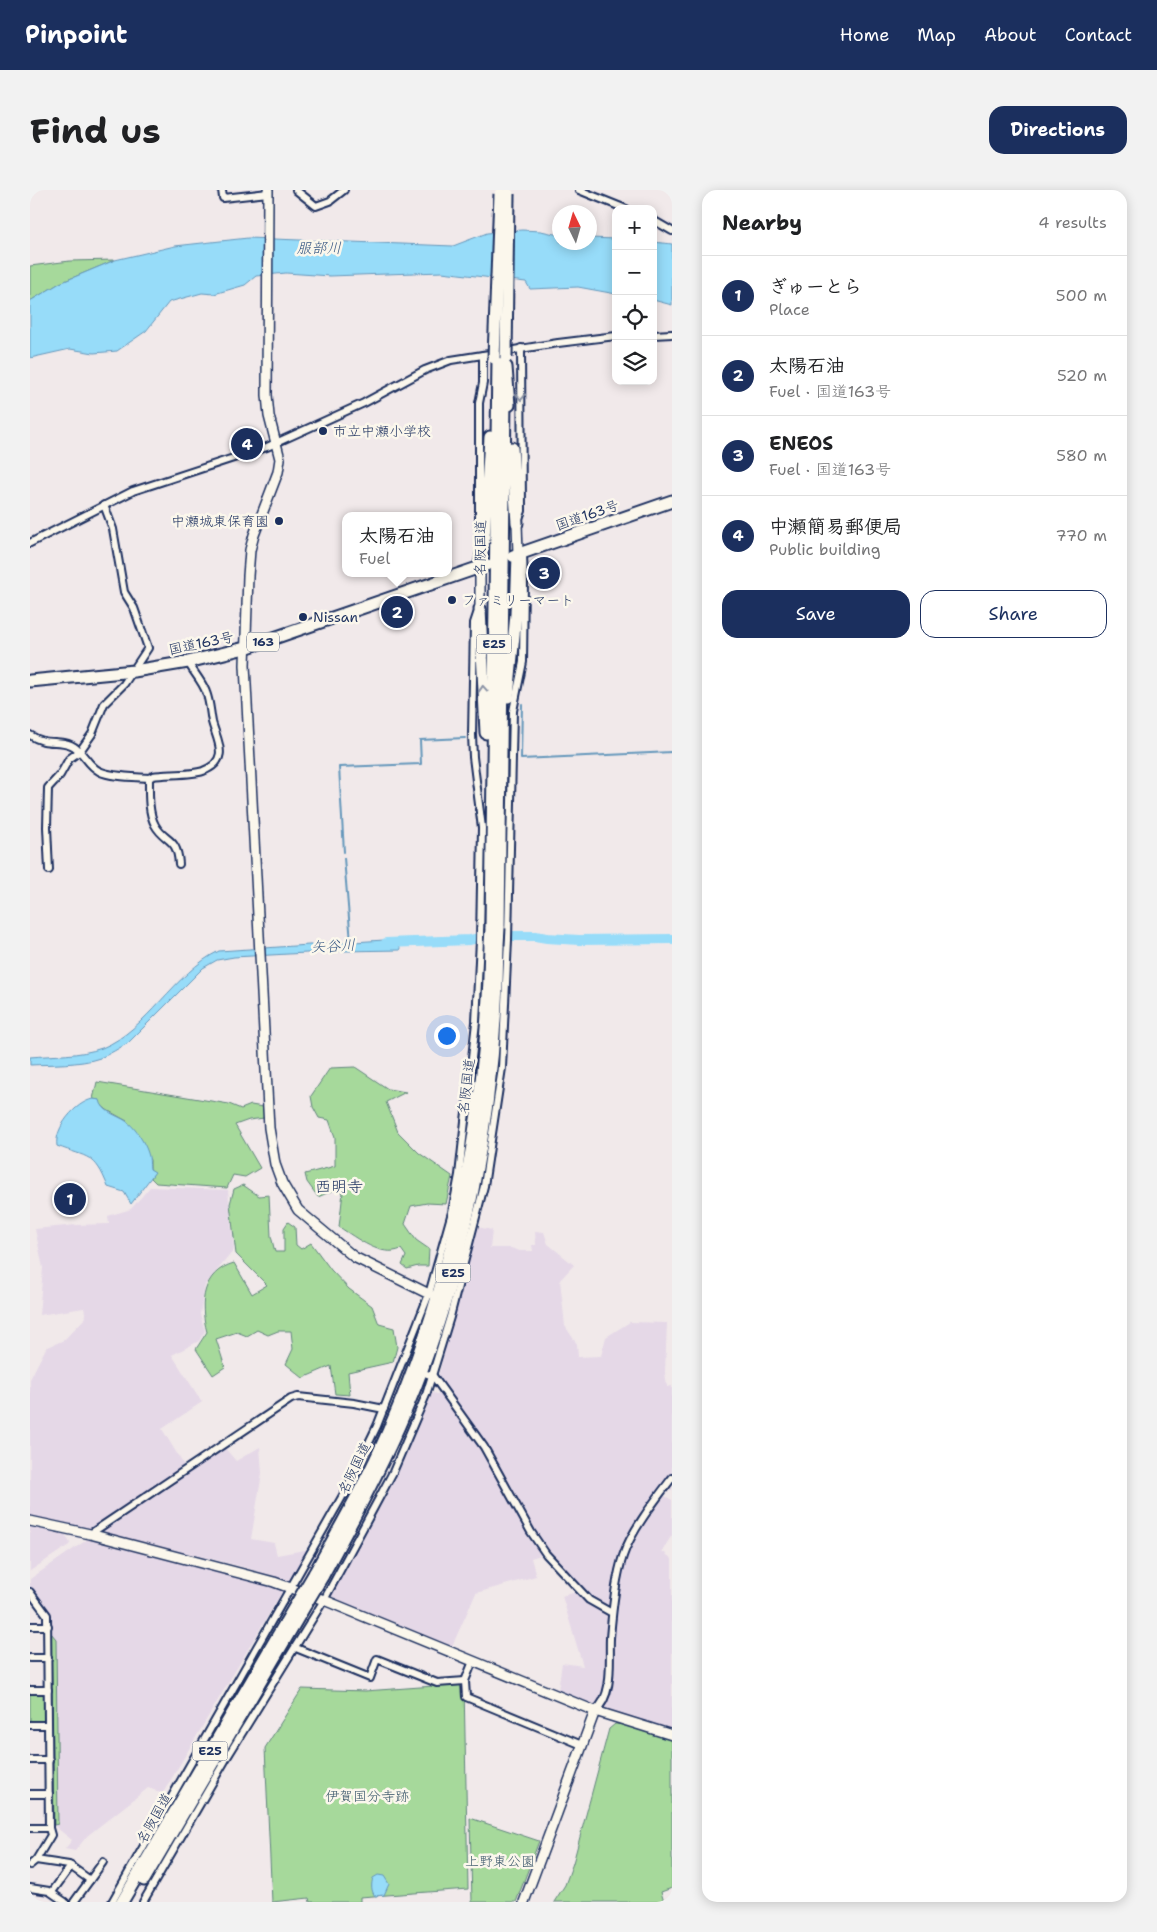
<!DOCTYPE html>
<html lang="en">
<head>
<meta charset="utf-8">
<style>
	body { margin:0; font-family:"Shantell Sans","Klee One",sans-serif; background:#f2f2f2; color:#202124 }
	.controls { position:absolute; right:15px; top:15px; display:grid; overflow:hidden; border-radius:10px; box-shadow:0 2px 12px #0003 }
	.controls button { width:45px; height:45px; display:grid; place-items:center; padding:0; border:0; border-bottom:1px solid #e0e0e0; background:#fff; color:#202124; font:25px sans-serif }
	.compass { position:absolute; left:522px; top:15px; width:45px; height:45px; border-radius:50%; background:#fff; box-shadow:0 2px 12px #0003; rotate:355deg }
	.you { position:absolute; left:416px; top:845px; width:18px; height:18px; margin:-12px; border:4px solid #fff; border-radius:50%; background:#1a73e8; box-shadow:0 0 0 8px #1a73e833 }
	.badge { display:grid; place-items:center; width:32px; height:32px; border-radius:50%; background:#1b2f5e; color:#fff; font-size:16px; font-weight:700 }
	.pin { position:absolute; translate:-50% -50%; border:2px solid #fff; box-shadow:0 1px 5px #0006 }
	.popup { position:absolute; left:312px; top:322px; width:110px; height:65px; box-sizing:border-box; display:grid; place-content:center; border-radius:10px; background:#fff; filter:drop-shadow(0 1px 4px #0005); font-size:16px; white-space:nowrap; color:#757577 }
	.popup b { font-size:19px; color:#202124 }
	.popup::after { content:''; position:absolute; left:50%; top:100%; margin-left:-10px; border:10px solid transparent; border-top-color:#fff }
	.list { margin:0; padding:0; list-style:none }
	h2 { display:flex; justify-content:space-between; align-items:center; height:65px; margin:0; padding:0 20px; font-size:21px }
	h2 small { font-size:16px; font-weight:400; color:#757577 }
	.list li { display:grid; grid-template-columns:32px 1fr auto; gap:15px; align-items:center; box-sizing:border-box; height:80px; padding:0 20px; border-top:1px solid #e0e0e0 }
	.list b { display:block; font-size:19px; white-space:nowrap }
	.list p { margin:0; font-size:16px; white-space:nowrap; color:#757577 }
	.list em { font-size:16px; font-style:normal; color:#757577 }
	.actions { display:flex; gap:10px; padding:15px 20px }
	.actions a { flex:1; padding:11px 0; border:1px solid #1b2f5e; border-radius:15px; text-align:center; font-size:18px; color:#1b2f5e }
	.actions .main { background:#1b2f5e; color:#fff }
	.icon { flex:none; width:28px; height:28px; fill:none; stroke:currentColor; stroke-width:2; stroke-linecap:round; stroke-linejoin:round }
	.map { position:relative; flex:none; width:642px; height:1712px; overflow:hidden; border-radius:15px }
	header { display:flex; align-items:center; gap:30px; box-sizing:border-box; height:70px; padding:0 25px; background:#1b2f5e; color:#fff }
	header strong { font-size:24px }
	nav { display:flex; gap:28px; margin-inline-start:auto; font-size:18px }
	.intro { display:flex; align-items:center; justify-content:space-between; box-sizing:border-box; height:120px; padding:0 30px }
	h1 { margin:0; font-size:35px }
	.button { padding:12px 22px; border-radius:15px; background:#1b2f5e; color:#fff; font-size:18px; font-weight:700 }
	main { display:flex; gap:30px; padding:0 30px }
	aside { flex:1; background:#fff; border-radius:15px; box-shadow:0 2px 12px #0003 }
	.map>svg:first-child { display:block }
	.built { fill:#e5d8e7 }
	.green { fill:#a6d99b; stroke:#60847c }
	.water { fill:#97dcf9; stroke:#6597bb }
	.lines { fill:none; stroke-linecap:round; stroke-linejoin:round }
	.stream { stroke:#6597bb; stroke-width:2 }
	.river { stroke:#97dcf9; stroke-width:10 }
	.street-casing { stroke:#1b2f5e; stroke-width:10 }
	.secondary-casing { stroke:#1b2f5e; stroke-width:12 }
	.highway-casing { stroke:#1b2f5e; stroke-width:15 }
	.street { stroke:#fbf7ec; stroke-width:6 }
	.secondary { stroke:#fbf7ec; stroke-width:9 }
	.highway { stroke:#fbf7ec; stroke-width:11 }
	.highway-bridge-casing { stroke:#1b2f5e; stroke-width:15; stroke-linecap:butt }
	.highway-bridge { stroke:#fbf7ec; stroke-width:11 }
	.oneway { stroke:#8b93a5 }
	.poi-dot { fill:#1b2f5e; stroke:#fbf7ec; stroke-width:2 }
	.labels { text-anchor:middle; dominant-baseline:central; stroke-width:5; stroke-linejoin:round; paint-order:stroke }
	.shield { fill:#fbf7ec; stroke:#5e6b89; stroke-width:1 }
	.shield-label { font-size:12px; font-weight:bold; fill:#1b2f5e }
	.poi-label { font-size:14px; fill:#1b2f5e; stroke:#fbf7ec; text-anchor:start }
	.street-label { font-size:14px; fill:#1b2f5e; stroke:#fbf7ec }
	.park-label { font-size:14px; fill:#3e5a6d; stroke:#fbf7ec }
	.water-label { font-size:15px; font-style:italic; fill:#3a5a85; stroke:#fbf7ec }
	.quarter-label { font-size:16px; fill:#1b2f5e; stroke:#fbf7ec }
</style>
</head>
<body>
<header>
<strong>Pinpoint</strong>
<nav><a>Home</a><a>Map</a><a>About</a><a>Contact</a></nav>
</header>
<div class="intro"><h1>Find us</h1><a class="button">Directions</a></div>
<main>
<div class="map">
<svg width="642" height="1712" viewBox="0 0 642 1712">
	<rect width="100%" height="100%" fill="#f1e9ea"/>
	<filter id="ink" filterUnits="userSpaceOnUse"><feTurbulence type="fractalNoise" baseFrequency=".02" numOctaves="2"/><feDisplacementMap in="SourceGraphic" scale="10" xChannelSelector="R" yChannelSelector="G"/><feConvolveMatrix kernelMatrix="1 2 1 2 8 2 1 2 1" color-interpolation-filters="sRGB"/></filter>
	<g filter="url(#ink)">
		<!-- built -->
		<g class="built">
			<polygon points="120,997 198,1000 204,1060 175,1095 170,1124 175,1141 169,1151 142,1165 172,1212 132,1239 155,1277 63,1339 0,1326 0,1189 16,1158 34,1150 56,1127 54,1118 9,1125 13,1078 5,1039 46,1035 79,1034 78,1026 101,1019"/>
			<polygon points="447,1037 462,1040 460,1058 481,1058 490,1061 503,1061 502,1055 506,1055 505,1041 514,1042 518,1054 544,1075 530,1090 535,1136 547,1154 548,1167 571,1166 576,1147 600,1132 637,1133 635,1182 637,1197 642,1196 642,1301 637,1299 633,1305 642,1310 642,1345 632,1361 642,1369 642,1540 574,1518 582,1490 585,1424 561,1409 517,1361 503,1343 457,1256 408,1187"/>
			<polygon points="403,1203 412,1205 454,1262 514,1364 501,1368 506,1386 446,1403 422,1456 302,1407 301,1405 335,1343 360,1294 399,1206"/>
			<polygon points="194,1257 206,1271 230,1257 232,1283 221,1349 244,1353 247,1365 280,1359 261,1391 213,1377 117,1353 68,1343 68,1342"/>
			<polygon points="0,1337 35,1344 40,1353 39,1355 0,1381"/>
			<polygon points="58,1349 253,1400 133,1603 118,1598 57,1646 45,1661 35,1659 42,1650 22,1634 19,1424 0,1399 0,1389"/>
			<polygon points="547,1402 559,1414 576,1423 579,1430 575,1497 567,1515 528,1500 532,1473 553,1476 532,1406"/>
		</g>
		<!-- green -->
		<g class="green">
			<polygon points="85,70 30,93 0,111 0,76 40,71"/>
			<path d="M325 877 358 899 376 902 356 912 368 942 389 963 422 986 416 1014 397 1013 381 1016 375 1034 386 1050 399 1059 398 1076H388L377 1079 372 1075 376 1066 371 1059C351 1068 327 1048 309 1037L313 1002 304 1000 288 1007 277 992 275 984 305 976V947L299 930 289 928 283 917 281 906 300 878Z"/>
			<polygon points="67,892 199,914 211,919 221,915 233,917 234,928 219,930 205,935 230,978 215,987 203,985 197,998 126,993 121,988 124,982 120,979 120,970 97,931 77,920 70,914 69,910 63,909"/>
			<path d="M213 995 229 1006 239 1005 241 1046 245 1062H254V1038L258 1032 265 1037 266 1055 271 1059 281 1053 301 1080 319 1099 342 1116 349 1134 364 1138 367 1157 363 1172 318 1182 320 1205 305 1204 301 1176 273 1188 256 1174 263 1159 261 1141H248L238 1145 227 1140 217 1146 207 1142 186 1149 195 1177 183 1185 166 1159 177 1142C169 1113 172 1082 204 1073L222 1104 237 1095 206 1064 200 1014 204 999Z"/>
			<polygon points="21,1443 26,1449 28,1634 24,1635"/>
			<polygon points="432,1494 434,1495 438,1699 330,1707 330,1712 280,1712 279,1708 242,1712 235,1558 272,1499 335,1501"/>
			<polygon points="0,1503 14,1503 16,1505 16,1531 15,1533 0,1533"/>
			<polygon points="585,1534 596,1535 642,1550 642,1698 631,1702 634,1712 524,1712 535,1695 543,1673 579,1539"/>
			<polygon points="440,1628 509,1651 486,1712 442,1712"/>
		</g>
		<!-- water -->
		<g class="water">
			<polygon points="492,40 511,41 529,45 530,52 560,52 560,48 586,49 586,104 548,97 500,99 496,92 412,82 300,86 256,83 226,86 215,95 184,104 172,103 139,112 116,141 87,161 64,163 40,159 0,168 0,111 30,93 85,70 145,56 218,48 423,56 457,43"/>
			<polygon points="623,52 642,54 642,115 623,110"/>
			<path d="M369 749 370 760 313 761 204 767 187 770 173 778 98 853C89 858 80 864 70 868 50 875 21 874 0 875V867C23 865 50 866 72 858 117 840 145 782 189 761Z"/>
			<path d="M63 909 70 910C72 922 87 925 96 931 105 937 115 953 118 963 120 968 119 973 120 979L125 982 101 1014 94 1002 78 997C65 963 58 968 27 956 24 938 46 912 63 909Z"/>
			<path d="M348 1685 354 1686 359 1694 354 1705 345 1706C341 1701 341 1694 343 1688Z"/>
		</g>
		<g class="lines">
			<!-- stream -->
			<g class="stream">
				<polyline points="492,514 491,569 642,562"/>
				<polyline points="314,662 309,577 391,574 390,550 435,548"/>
				<polyline points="314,668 321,752"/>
			</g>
			<!-- river -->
			<polyline class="river" points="356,753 440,750 456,746 505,746 517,748 549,750 642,749"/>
			<!-- street casing -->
			<g class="street-casing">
				<g id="street">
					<polyline points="192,0 193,8 238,3"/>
					<polyline points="266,0 286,16 300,11 314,0"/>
					<polyline points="549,0 596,19"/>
					<polyline points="623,30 642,41"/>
					<polyline points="623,145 642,144"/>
					<polyline points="488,331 492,321 491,158"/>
					<polyline points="449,348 449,213 453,193 453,165"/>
					<polyline points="0,353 103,301 237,257 334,213 395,180 421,170 528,153 586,146"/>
					<path d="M0 545C16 556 27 549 41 555 53 560 57 575 69 581 80 587 105 587 119 588L123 586C136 584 162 585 173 581 201 570 187 551 182 532 180 522 180 512 176 502 172 491 163 482 158 472"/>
					<path d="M119 588C119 603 118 622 125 635 135 653 147 646 149 674"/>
					<polyline points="19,680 17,637 18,598 30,585 39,569 50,561 62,544 74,514 94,494 118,458 104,418 94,402 83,339 74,315"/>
					<polyline points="397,1184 403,1186 454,1257 501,1342 516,1364 559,1410 582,1423"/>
					<polyline points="60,1344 261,1209 268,1207 324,1213 354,1219"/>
					<polyline points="0,1402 17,1425 19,1638 21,1645 6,1670 0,1675"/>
					<polyline points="0,1436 18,1436"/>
					<polyline points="266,1458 340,1488 347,1469 407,1493 435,1491"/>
					<polyline points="0,1468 18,1468"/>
					<polyline points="443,1471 435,1491 436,1507 552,1555"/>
					<polyline points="0,1500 18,1500"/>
					<path d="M565 1521C584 1506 579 1470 580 1448 582 1423 585 1390 593 1366 601 1341 626 1309 642 1288"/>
					<polyline points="0,1535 18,1535"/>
					<polyline points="0,1570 19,1570"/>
					<polyline points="0,1604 19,1604"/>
					<polyline points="0,1638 19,1638"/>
					<polyline points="6,1670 39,1675 60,1690"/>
					<polyline points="0,1698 19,1701 35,1712"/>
					<polyline points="22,1702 41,1676"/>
					<polyline points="44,1712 73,1672"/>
					<polyline points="82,1712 316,1300 347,1236 399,1104 422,1022 429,985 446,832 450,750 452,638 443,567 442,545 444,433 447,424"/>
					<polyline points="113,1712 196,1569 294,1410 341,1323 363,1282 396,1205 420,1127 454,996 472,878 478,750 483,521 493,472 494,391 493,364"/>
				</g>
			</g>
			<!-- secondary casing -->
			<g class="secondary-casing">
				<g id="secondary">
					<polyline points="238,0 237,205 239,226 250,269 248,282 224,345 220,360 218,386 215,475 239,938 245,974 252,993 268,1020 324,1067 399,1104"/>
					<polyline points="487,333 488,364"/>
					<polyline points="450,419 450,377"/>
					<polyline points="0,1331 60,1344 244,1392 294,1410 565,1521 642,1545"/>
					<polyline points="494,1712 565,1521"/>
				</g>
			</g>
			<!-- highway casing -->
			<g class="highway-casing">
				<g id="highway">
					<polyline points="476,177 479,215"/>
					<polyline points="482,258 487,333"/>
					<polyline points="483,366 642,311"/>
					<polyline points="450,377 454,349 460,247"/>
					<polyline points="450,419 456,543"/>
					<polyline points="0,491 104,481 158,472 215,458 456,375"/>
					<polyline points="478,507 486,424 488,364"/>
					<polyline points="469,738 475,207"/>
					<polyline points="461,739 468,168"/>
					<path d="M284 1384C306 1344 329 1305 348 1264 422 1103 457 931 460 754"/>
					<path d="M292 1387C319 1337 346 1288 369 1236 436 1085 466 919 468 755"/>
					<polyline points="114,1690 276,1414"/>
					<polyline points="92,1712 268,1411"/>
				</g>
			</g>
			<!-- street -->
			<use href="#street" class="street"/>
			<!-- secondary -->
			<use href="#secondary" class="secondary"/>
			<!-- highway -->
			<use href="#highway" class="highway"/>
			<!-- highway-bridge casing -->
			<g class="highway-bridge-casing">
				<g id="highway-bridge">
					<polyline points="464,168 470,4"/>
					<polyline points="476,168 478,4"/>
					<polyline points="460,754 461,739"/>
					<polyline points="468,755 469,738"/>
					<polyline points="268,1411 284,1384"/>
					<polyline points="276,1414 292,1387"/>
				</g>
			</g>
			<!-- highway-bridge -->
			<use href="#highway-bridge" class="highway-bridge"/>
		</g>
		<!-- one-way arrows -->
		<defs><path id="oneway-chevron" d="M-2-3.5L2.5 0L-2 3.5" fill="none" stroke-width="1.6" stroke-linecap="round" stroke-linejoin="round" transform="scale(1.25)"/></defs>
		<g class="oneway">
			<use href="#oneway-chevron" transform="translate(491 207) rotate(90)"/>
			<use href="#oneway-chevron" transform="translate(453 499) rotate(-94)"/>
		</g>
	</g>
	<!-- markers -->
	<g class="poi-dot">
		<circle cx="293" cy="241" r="5"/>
		<circle cx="249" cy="331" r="5"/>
		<circle cx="422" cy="410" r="5"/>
		<circle cx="273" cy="427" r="5"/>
	</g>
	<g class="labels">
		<!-- shield labels -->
		<g class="shield">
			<rect x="217" y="442.5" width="32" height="19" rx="4"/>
			<rect x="446.5" y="444.5" width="35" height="19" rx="4"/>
			<rect x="405.5" y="1073.5" width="35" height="19" rx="4"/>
			<rect x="162.5" y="1551.5" width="35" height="19" rx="4"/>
		</g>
		<g class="shield-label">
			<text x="233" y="452">163</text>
			<text x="464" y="454">E25</text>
			<text x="423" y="1083">E25</text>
			<text x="180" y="1561">E25</text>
		</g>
		<!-- poi labels -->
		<g class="poi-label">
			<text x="303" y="241">市立中瀬小学校</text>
			<text x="239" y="331" text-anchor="end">中瀬城東保育園</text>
			<text x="432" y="410">ファミリーマート</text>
			<text x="283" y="427">Nissan</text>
		</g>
		<!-- street labels -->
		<g class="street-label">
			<text transform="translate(557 325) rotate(-19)">国道163号</text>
			<text transform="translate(450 358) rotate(-89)">名阪国道</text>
			<text transform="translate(171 453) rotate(-12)">国道163号</text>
			<text transform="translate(436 896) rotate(-83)">名阪国道</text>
			<text transform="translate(324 1278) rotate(-64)">名阪国道</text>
			<text transform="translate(124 1628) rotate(-60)">名阪国道</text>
		</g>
		<!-- park labels -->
		<g class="park-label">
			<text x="337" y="1606">伊賀国分寺跡</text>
			<text x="470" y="1671">上野東公園</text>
		</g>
		<!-- water labels -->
		<g class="water-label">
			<text x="289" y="58">服部川</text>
			<text transform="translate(303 756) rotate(-3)">矢谷川</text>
		</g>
		<!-- quarter labels -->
		<g class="quarter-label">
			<text x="309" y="996">西明寺</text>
		</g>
	</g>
</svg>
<div class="controls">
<button>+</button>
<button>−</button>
<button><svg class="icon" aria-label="locate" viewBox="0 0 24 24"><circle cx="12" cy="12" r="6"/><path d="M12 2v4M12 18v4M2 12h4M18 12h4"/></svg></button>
<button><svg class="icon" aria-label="layers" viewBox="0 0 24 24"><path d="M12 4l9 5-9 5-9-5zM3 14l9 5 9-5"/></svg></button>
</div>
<svg class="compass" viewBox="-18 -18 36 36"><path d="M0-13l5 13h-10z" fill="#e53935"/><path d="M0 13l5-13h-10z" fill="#757577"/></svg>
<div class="you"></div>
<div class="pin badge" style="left:40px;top:1009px">1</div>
<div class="pin badge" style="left:367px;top:422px">2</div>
<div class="popup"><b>太陽石油</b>Fuel</div>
<div class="pin badge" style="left:514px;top:383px">3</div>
<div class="pin badge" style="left:217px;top:254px">4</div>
</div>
<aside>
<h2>Nearby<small>4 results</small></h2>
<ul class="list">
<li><span class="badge">1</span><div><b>ぎゅーとら</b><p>Place</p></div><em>500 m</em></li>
<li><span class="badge">2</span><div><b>太陽石油</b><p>Fuel · 国道163号</p></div><em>520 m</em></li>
<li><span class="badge">3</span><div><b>ENEOS</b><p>Fuel · 国道163号</p></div><em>580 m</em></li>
<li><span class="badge">4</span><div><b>中瀬簡易郵便局</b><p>Public building</p></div><em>770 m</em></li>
</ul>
<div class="actions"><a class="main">Save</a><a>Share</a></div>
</aside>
</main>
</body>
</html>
